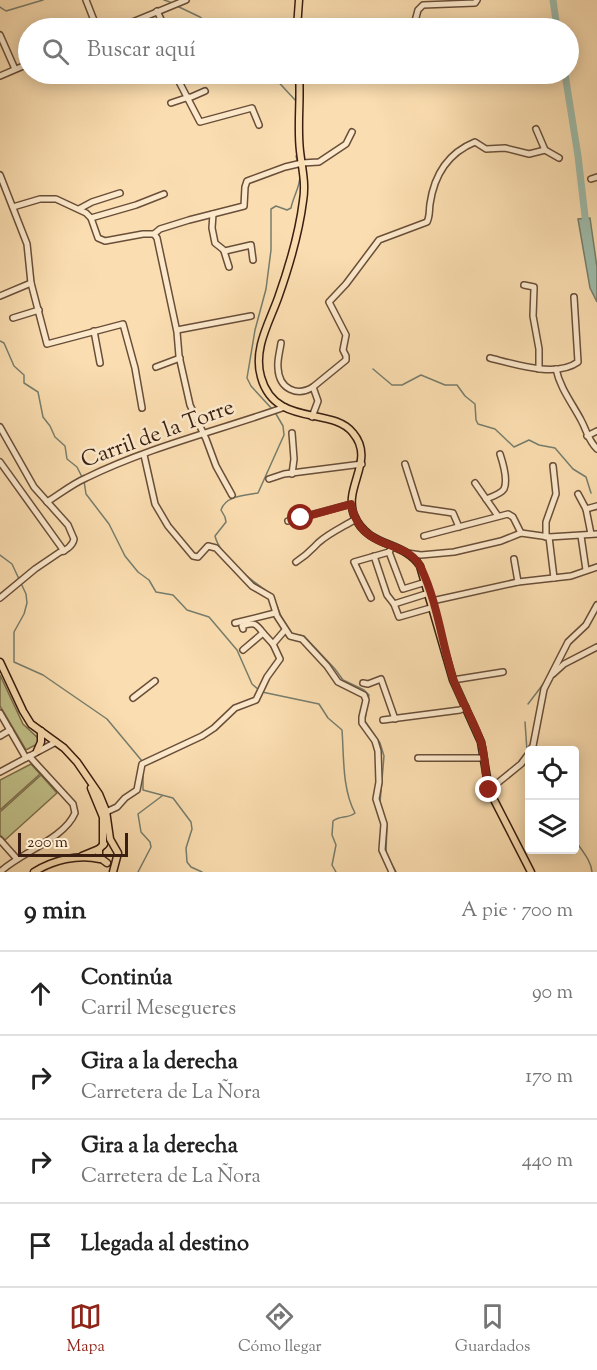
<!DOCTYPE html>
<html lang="es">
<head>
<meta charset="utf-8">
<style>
	body { margin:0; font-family:"Sorts Mill Goudy",serif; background:#f6f6f6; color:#222 }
	.controls { position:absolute; right:18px; bottom:18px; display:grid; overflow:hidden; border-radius:6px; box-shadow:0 3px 15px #0003 }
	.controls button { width:54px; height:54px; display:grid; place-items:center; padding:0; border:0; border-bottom:2px solid #e0e0e0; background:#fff; color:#222; font:30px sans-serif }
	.scale { position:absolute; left:18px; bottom:15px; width:110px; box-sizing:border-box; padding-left:6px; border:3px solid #391e11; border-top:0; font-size:16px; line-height:21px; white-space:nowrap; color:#391e11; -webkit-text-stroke:4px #fce9cc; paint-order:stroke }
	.stop { position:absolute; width:18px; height:18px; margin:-14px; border:4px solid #8f2418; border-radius:50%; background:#fff }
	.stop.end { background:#8f2418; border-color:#fff; box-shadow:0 2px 6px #0008 }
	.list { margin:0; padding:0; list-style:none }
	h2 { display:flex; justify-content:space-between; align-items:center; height:78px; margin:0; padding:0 24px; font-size:26px }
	h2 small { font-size:20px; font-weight:400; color:#767676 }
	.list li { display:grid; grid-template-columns:39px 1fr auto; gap:18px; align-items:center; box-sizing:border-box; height:84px; padding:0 24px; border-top:2px solid #e0e0e0 }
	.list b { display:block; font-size:22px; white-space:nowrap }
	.list p { margin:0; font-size:20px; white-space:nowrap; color:#767676 }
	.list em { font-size:20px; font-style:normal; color:#767676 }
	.icon { flex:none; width:33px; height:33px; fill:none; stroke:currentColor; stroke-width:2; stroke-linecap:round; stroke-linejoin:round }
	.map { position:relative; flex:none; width:597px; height:872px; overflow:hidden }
	.search { position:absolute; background:#fff; box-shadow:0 3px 15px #0003; left:18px; right:18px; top:18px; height:66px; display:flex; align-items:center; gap:15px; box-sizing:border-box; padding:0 21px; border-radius:33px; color:#767676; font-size:22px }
	.sheet { height:414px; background:#fff }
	nav { display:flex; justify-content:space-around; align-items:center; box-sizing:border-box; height:84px; border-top:2px solid #e0e0e0; background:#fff; font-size:16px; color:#767676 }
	nav a { display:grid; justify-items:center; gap:3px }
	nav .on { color:#8f2418 }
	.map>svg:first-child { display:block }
	.green { fill:#c1c089; stroke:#7d6f4d; stroke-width:1.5 }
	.water { fill:#9ebcab; stroke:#767d6d; stroke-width:1.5 }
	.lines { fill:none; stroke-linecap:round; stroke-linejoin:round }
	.stream { stroke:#767d6d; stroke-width:1.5 }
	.river { stroke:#9ebcab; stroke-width:7 }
	.minor-casing { stroke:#694e39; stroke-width:8 }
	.major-casing { stroke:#391e11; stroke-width:9 }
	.minor { stroke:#fce9cc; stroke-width:5 }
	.major { stroke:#faddb0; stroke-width:6 }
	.route { stroke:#8f2418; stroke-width:8 }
	.labels { text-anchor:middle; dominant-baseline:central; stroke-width:5; stroke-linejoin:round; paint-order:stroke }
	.street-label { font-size:22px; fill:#391e11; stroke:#fce9cc }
</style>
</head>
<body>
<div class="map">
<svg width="597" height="872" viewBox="0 0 597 872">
	<rect width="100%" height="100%" fill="#faddb0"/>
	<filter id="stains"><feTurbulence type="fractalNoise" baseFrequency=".00333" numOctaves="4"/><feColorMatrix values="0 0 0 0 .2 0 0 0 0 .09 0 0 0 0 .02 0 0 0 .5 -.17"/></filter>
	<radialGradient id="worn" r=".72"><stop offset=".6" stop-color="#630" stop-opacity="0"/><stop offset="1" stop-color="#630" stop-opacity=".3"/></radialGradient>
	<!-- green -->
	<g class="green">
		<polygon points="0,675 23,724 38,738 39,743 26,750 0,706"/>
		<polygon points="31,764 40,774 0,810 0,780"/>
		<polygon points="41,775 57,793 5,840 0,835 0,812"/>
	</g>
	<!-- water -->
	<polygon class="water" points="590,218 597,267 597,302 590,288 578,219"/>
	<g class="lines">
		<!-- stream -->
		<g class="stream">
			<polyline points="164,0 170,2"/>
			<polyline points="177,6 200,17 215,28"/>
			<polyline points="0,7 6,11 43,0"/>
			<polyline points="271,74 296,101"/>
			<polyline points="296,156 298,163"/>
			<polyline points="0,341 4,343 14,366 24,375 24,383 38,392 43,417 50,426 55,437 65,446 67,459 77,467 82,477"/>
			<polyline points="373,369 392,385 402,385 421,375 445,385 457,385 465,396 475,404 476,420 478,424 495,429 514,447 529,440 539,445 555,448 573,469 586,477 591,493"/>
			<path d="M273 410 251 386 247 378 255 330 266 289 271 250V209L276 206 287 210 291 208C293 197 300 187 300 176"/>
			<polyline points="84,481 86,494 109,524 125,556 138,572 149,580 156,592 173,595 187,610 209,617 237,650 252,684 259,690"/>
			<polyline points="0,555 12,564 26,594 27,603 24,614 14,632 14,662 43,675 107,719 142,761"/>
			<path d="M271 594C253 582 220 557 215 536L226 522 225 517 221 510C225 496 245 495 258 493L284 435 283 426 276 414"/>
			<polyline points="277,606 281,616 292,634 304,636 335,669 343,680 364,690 369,695 368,700"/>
			<path d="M262 692 319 704 328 718 342 730C344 756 342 789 355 813 348 819 340 815 333 821L332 835 336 845 332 865 336 872"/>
			<polyline points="528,704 544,683"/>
			<polyline points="367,705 365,721 380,743 384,756 380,803"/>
			<polyline points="525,722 527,751"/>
			<polyline points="143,771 143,790 173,798 191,822 192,829 186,848 187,862 191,867 202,872"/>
			<path d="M574 838C580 849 591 859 592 872"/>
			<polyline points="386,853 387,825"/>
			<polyline points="389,860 396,872"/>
			<polyline points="138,872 151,847 150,842 141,832 138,814 162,796"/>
		</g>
		<!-- river -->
		<g class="river">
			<polyline points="553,0 557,28"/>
			<polyline points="565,74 578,156 586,225"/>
		</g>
		<!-- minor casing -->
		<g class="minor-casing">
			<g id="minor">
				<polyline points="86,0 97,28"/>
				<polyline points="157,11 165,28"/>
				<polyline points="297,27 332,25 411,27 414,25 418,10 423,5 475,3 477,0"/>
				<polyline points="118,28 186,0"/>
				<polyline points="0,35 15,69"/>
				<polyline points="568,48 572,48"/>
				<polyline points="175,74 200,122 252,108 259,125"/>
				<polyline points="0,76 28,64"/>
				<polyline points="189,98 205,91"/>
				<polyline points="171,103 189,97"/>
				<polyline points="536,129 545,150 559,158"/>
				<polyline points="0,175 27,244 31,283 47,344 123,324 135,368 142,408"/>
				<polyline points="591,179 597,177"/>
				<polyline points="13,207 40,199 56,199 86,213 91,218 98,238 105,241 143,234 154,234 160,229 189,220 244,206 245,187 247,181 285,167 302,163 319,162 346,144 352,132"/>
				<polyline points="79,209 92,202 120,193"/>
				<polyline points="213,214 212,228 215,243 225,251 251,245 253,260"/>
				<polyline points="91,218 136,205 164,194"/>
				<polyline points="154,234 157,238 177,332 179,356 190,405 206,439 216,466 232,495"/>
				<polyline points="224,251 229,267"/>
				<polyline points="524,285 534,287 534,289 533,316 539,349 539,369"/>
				<polyline points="0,296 31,283"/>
				<polyline points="13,318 39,310"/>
				<polyline points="177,330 251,316"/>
				<polyline points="94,331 100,363"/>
				<path d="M281 343C280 351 277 360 278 368 279 389 297 397 313 387"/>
				<path d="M490 358C514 364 556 378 578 362L574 297"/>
				<polyline points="156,367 180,358"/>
				<path d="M556 369C560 388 572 403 581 420 587 431 588 440 597 449"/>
				<path d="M312 417 318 401 313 387 346 360V356L343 350 346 335 329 302 346 284 379 240 427 222C430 216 429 211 430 204 434 176 448 153 475 142L486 149 505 148 529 154 545 150"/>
				<path d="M0 427 34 487 68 525 74 539C73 545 66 551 60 552L35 569 0 598"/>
				<polyline points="292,433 294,459 292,474"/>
				<polyline points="587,436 597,431"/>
				<polyline points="144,455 155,504 168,526 193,556 198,557 208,546 216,548 252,586 271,597 277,616 290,636 302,639 327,666 338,682 364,695 366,700 362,717 362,723 375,741 378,751 379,782 376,799 384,824 382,850 392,872"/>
				<polyline points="0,462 64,551"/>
				<polyline points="405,464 419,508 453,513 459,527"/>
				<polyline points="269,479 284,474 362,464"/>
				<polyline points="475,483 498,516"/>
				<polyline points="578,494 586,509 597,506"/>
				<path d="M486 499C491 497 501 494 504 489 508 480 503 463 500 454"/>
				<path d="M47 502C60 494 72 484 86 478 149 447 220 430 285 407"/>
				<polyline points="586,509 591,534"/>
				<polyline points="288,521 351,504"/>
				<polyline points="424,536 508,514 513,517 521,533"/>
				<polyline points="581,536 586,570"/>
				<polyline points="546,537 546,522 556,494 553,466"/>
				<polyline points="549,537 554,578"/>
				<polyline points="389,552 403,589 426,582"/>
				<polyline points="407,553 421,555 454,552 501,541 521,533 549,537 597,534"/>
				<polyline points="374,556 387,595 394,604 399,617 434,607"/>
				<polyline points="514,559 518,582"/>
				<path d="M296 562C307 555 310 551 318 543 329 533 343 527 356 519"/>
				<polyline points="371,598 354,562 389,552 392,547"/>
				<polyline points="432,601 518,582 571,576 597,567"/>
				<polyline points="394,604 429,593"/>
				<polyline points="235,623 275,613"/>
				<path d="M243 629 242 626C254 622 256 623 263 633"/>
				<polyline points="243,650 263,633 273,644"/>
				<polyline points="553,674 564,664 597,647"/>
				<polyline points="453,680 503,672"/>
				<polyline points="363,683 368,684 381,679 395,719"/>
				<polyline points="133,698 155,681"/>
				<polyline points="0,713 26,758"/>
				<polyline points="383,720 460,710 466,707"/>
				<polyline points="0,736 10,730"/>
				<polyline points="530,750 533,746 544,689 568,642 586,625 597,605"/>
				<polyline points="418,758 484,758"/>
				<polyline points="0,772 56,742"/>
				<polyline points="489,790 521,764 530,752"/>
				<polyline points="104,813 117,807 125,798 137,790 142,764 202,736 214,728 235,708 256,700 267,677 280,659 273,644 285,630"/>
				<polyline points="0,840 17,859"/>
				<path d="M0 872C20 853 64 839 75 813L73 804 29 756"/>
			</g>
		</g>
		<!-- major casing -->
		<g class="major-casing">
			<g id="major">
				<polyline points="297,28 299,0"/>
				<path d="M299 74C301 99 297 126 300 151 302 169 306 183 303 201 299 233 289 267 278 298 269 323 253 349 261 377 275 428 332 406 353 433 376 460 343 487 354 515 368 549 404 540 420 566L453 680 481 742 489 790 531 872"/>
				<polyline points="0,662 23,711 31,724 64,748 77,762 99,794 106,811 110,839 118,853 113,872"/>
				<polyline points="37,751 41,742 41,731"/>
				<polyline points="91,788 103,817 103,845"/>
				<polyline points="99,849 99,857 107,863"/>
				<polyline points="82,856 99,849 104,844"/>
				<path d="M34 872C53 860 78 854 100 859"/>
			</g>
		</g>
		<!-- minor -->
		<use href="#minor" class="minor"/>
		<!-- major -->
		<use href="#major" class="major"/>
	</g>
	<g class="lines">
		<!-- route -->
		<path class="route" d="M301 518 351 504C361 554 407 537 421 568 437 601 442 643 453 678 460 701 475 721 482 745 486 759 484 775 489 790"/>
	</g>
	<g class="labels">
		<!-- street labels -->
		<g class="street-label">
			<text transform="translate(158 435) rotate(-20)">Carril de la Torre</text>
		</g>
	</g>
	<rect width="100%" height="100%" filter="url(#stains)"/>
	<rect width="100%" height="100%" fill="url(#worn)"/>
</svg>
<div class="controls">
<button><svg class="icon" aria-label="locate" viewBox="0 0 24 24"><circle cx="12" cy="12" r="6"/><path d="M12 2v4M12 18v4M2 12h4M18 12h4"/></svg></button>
<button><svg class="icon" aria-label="layers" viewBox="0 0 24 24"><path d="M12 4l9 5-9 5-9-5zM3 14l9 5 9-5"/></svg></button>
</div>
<div class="scale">200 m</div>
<div class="stop" style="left:301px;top:518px"></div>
<div class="stop end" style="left:489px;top:790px"></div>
<div class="search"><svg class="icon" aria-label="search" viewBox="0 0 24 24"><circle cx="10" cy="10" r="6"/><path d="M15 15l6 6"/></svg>Buscar aquí</div>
</div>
<section class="sheet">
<h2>9 min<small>A pie · 700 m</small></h2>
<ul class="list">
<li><svg class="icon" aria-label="ahead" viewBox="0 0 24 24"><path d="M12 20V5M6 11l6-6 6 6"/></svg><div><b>Continúa</b><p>Carril Mesegueres</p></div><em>90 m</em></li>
<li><svg class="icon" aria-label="right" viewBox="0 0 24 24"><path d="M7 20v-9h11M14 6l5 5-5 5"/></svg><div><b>Gira a la derecha</b><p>Carretera de La Ñora</p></div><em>170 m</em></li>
<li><svg class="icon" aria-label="right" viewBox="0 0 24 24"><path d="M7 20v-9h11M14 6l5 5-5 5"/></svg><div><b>Gira a la derecha</b><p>Carretera de La Ñora</p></div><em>440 m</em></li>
<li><svg class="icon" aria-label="arrive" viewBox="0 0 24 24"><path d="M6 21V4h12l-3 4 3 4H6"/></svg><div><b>Llegada al destino</b></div></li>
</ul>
</section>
<nav>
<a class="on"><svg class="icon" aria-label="map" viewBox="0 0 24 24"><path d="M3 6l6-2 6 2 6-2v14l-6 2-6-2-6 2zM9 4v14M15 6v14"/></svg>Mapa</a>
<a><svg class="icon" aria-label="directions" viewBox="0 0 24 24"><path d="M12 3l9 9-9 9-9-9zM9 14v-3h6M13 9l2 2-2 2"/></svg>Cómo llegar</a>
<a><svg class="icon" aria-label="saved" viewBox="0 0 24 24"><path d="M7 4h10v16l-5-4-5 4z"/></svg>Guardados</a>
</nav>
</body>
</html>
